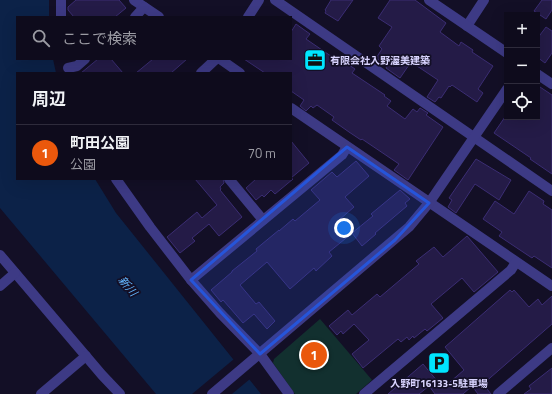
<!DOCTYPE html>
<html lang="ja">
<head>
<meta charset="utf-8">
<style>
	body { margin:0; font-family:"Titillium Web","Noto Sans JP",sans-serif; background:#171425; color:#f1f3f6 }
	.controls { position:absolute; right:12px; top:12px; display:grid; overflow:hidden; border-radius:0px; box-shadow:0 4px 16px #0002 }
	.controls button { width:36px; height:36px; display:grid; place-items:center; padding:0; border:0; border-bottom:1px solid #2e2b3b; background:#0e0b1c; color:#f1f3f6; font:20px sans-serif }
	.you { position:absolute; left:344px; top:228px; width:14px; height:14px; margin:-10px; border:3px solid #fff; border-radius:50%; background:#1a73e8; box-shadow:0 0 0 6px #1a73e833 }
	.badge { display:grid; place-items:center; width:26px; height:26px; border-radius:50%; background:#ea580c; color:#fff; font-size:13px; font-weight:700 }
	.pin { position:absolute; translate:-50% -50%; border:2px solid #fff; box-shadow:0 1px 4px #0006 }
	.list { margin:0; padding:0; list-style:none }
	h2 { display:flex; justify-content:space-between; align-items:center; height:52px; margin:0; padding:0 16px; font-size:17px }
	h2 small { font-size:13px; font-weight:400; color:#9b9ba3 }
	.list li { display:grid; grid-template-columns:26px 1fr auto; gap:12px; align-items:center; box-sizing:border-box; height:56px; padding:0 16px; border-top:1px solid #2e2b3b }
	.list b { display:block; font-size:15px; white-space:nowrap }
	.list p { margin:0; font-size:13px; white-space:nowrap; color:#9b9ba3 }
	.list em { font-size:13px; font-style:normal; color:#9b9ba3 }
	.icon { flex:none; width:22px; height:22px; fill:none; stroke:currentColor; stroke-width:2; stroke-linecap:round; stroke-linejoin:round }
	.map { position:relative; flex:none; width:552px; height:394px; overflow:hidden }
	.search { position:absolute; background:#0e0b1c; box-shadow:0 4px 16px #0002; left:16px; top:16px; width:276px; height:44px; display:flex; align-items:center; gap:10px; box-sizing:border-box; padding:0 14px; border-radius:0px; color:#9b9ba3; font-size:15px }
	.panel { position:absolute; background:#0e0b1c; box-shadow:0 4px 16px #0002; left:16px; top:72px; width:276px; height:108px; border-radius:0px }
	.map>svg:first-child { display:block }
	.green { fill:#12302f }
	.water { fill:#0c2248 }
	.pier { fill:#130f26 }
	.building { fill:#241b47; stroke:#3b2d73 }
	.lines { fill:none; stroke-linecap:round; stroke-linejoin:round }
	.minor { stroke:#3d3a85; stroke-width:10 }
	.tertiary { stroke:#3d3a85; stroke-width:10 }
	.marked { fill:#2655da; fill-opacity:0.2; stroke:#2655da; stroke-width:3; stroke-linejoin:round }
	.labels { text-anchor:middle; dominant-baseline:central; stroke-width:3.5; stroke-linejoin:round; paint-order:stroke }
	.poi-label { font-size:10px; font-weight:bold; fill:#d9d4ff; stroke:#130f26; text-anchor:start }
	.water-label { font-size:11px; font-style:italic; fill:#62b6ff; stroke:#130f26 }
</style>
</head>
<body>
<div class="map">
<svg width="552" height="394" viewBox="0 0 552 394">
	<rect width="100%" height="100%" fill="#130f26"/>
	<!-- green -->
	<polygon class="green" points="320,319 372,380 356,394 295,394 273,363 274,359"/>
	<!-- water -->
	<polygon class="water" points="0,0 49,0 49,17 17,17 17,59 53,59 56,73 17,73 17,179 95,179 116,213 261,394 156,394 0,208"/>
	<!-- pier -->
	<polygon class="pier" points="234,359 250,379 232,394 192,394"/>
	<!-- building -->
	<g class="building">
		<polygon points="76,0 119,0 126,8 115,17 74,17 68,10 68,7"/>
		<polygon points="331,0 353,0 338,21 325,13 326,11 325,10"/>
		<polygon points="390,0 415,0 446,23 440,32 459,46 461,42 473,50 472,52 493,66 478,89 483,93 477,102 452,85 450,87 449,86 441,98 439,97 435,102 427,97 438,80 411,62 400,78 386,68 387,66 376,58 382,49 379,46 392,27 378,18"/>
		<polygon points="542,0 552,0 552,10 546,19 534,11"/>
		<polygon points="296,24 310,34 306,39 341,63 343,61 355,69 352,73 385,95 384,96 391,101 387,106 405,119 413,109 417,112 420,108 428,113 426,115 443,127 408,180 394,170 399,164 362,139 361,140 349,132 332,120 334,117 317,105 313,108 311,106 306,111 300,106 304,100 291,91 291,73 265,73 244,59 291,59 291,32"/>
		<polygon points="546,27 552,31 552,53 545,63 537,57 537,39"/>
		<polygon points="98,59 111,59 123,73 81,73"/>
		<polygon points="153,59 187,59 171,73 136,73"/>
		<polygon points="537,85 552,95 552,174 530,159 531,158 494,133 505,117 537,117"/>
		<polygon points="291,141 309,163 291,178"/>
		<polygon points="476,159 511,180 499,200 475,184 456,213 448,207 452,200 449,198"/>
		<polygon points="356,161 369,176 345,197 354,207 339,220 351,234 329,252 332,256 316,271 314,268 290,289 267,262 240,285 256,304 259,302 275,321 267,329 254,314 243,323 223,300 221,302 211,290 232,272 232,271 257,251 256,249 279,230 279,231 293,219 295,221 320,200 311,190 332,172 337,177"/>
		<polygon points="195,179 223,179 224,183 220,187 221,189 220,190 242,217 219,236 209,224 192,238 195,241 180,253 167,237 197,212 202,218 217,205"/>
		<polygon points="256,179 293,179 275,194 271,190 264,197 262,195 256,200 246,188"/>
		<polygon points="400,190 410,199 405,203 407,206 375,233 376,234 362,246 352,233 373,216 371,214"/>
		<polygon points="529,191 544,201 543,204 552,210 552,268 534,256 532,258 499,236 502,232 483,219 495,201 514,214"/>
		<polygon points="467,236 498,272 474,292 462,278 431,304 443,318 427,331 425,329 414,338 413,336 409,340 407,337 401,342 398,339 363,368 352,354 369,340 354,324 343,334 341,331 337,335 329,326 348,310 352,315 377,294 380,297 419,264 416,261 434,247 443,257"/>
		<polygon points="510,290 512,292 514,290 529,307 538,299 542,305 552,296 552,324 483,384 491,394 478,394 472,386 463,394 435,394 429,386 419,394 388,394 423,364 443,388 464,370 445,347"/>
		<polygon points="552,368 552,394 524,394 531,389 529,386"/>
	</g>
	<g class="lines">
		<!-- minor -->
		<g class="minor">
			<polyline points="61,0 61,17"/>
			<polyline points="134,0 159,17"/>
			<polyline points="275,0 552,191"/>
			<polyline points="135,17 144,7"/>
			<polyline points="248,17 259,0"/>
			<polyline points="467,26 484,0"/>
			<polyline points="220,59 240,73"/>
			<polyline points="68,68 77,66 85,59"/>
			<polyline points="201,73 216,59"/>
			<polyline points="291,108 552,286"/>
			<polyline points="116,179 150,227 191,280 220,313 260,354 289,394"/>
			<polyline points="229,179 263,220"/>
			<polyline points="0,255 102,375 120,394"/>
			<polyline points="191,280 342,155 347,147"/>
			<polyline points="0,286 15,273"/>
			<polyline points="41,394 86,356"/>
			<polyline points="364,394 511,270 516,262"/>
			<polyline points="498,394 552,348"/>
		</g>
		<!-- tertiary -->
		<g class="tertiary">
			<polyline points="429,0 507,53"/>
			<polyline points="537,74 552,84"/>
			<polyline points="212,394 409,227 429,203 507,89"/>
		</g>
	</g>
	<!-- marked area -->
	<path class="marked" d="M347 147 429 203 395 240 260 354 191 280Z"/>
	<!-- icons -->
	<defs>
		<g id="office-square" transform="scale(1.15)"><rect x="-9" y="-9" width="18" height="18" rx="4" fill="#00e5ff" stroke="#130f26"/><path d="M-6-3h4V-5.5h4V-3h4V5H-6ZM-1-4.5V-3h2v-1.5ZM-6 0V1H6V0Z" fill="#111"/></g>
		<g id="parking-square" transform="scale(1.15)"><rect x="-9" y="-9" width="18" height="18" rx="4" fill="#00e5ff" stroke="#130f26"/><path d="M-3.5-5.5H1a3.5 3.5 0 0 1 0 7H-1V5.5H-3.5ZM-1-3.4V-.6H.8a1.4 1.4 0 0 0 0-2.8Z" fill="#111"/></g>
	</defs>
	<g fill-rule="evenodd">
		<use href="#office-square" x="315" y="60"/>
		<use href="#parking-square" x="439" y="363"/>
	</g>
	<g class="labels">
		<!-- poi labels -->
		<g class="poi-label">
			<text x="330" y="60">有限会社入野渥美建築</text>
			<text x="439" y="383" text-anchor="middle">入野町16133-5駐車場</text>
		</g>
		<!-- water labels -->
		<g class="water-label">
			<text transform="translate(128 286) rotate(50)">新川</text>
		</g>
	</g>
</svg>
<div class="controls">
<button>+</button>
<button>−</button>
<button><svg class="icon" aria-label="locate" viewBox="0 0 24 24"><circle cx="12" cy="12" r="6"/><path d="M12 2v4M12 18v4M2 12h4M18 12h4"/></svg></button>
</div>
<div class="you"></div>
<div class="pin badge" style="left:314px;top:355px">1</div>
<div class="search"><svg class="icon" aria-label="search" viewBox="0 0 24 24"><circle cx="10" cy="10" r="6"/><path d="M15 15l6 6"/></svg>ここで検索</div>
<section class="panel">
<h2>周辺<small></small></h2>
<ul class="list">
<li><span class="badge">1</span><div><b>町田公園</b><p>公園</p></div><em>70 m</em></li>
</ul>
</section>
</div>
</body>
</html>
